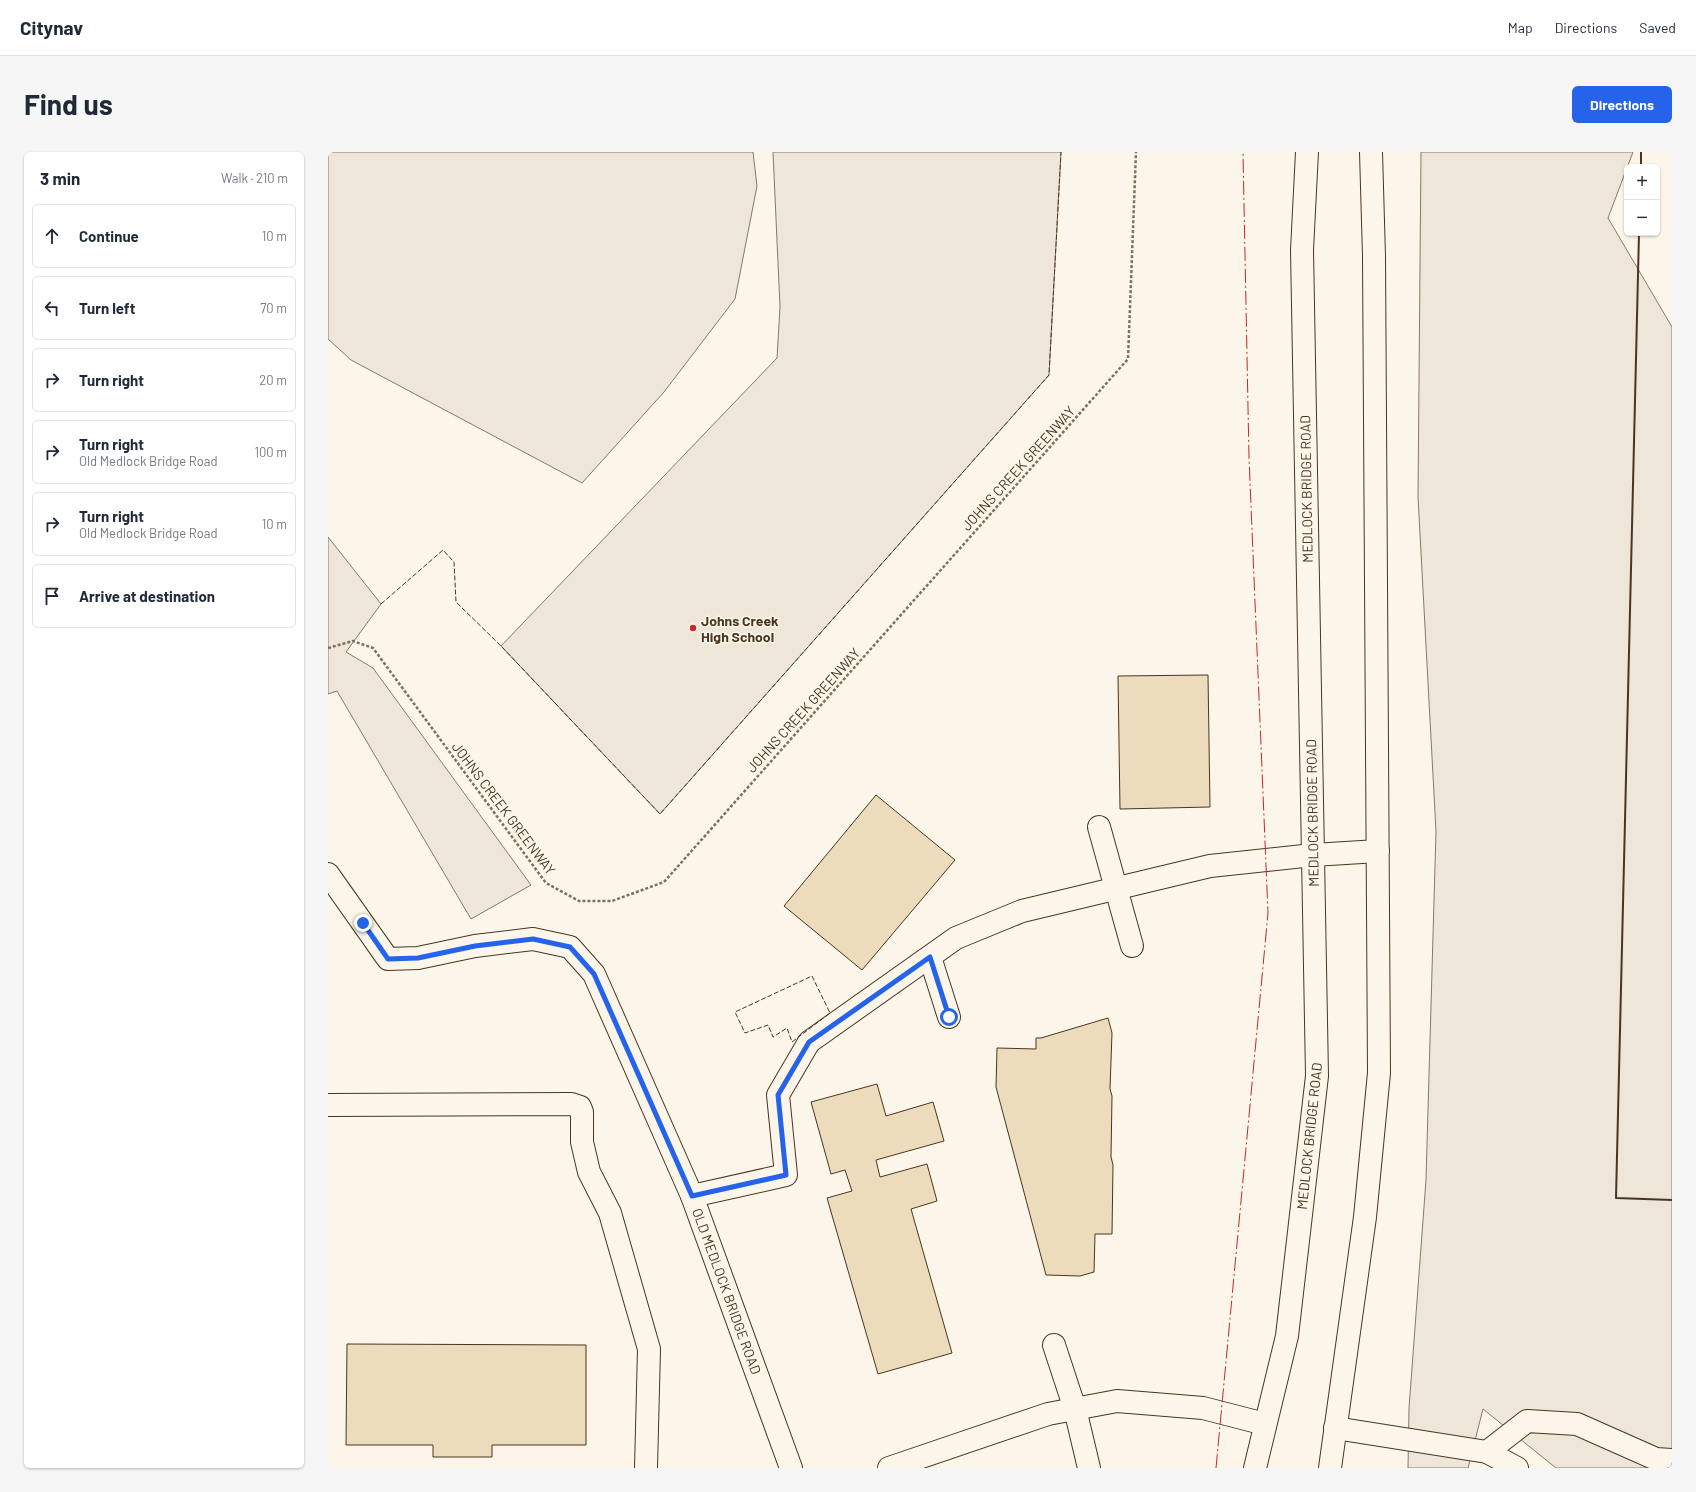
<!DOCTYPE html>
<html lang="en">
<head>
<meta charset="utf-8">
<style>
	body { margin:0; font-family:Barlow,sans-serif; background:#f6f6f7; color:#1f2937 }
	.controls { position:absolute; right:12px; top:12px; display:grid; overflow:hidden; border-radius:6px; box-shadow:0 1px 3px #0004 }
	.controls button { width:36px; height:36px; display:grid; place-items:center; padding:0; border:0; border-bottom:1px solid #e0e1e3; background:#fff; color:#1f2937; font:20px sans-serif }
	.stop { position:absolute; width:12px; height:12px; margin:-9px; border:3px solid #2563eb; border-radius:50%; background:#fff }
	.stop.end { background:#2563eb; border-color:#fff; box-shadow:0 1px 4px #0008 }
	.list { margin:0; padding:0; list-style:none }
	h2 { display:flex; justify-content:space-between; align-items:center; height:52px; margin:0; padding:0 16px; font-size:17px }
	h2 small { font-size:13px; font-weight:400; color:#747a83 }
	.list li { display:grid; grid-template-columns:26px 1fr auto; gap:12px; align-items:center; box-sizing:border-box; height:64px; margin:0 8px 8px; padding:0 8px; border:1px solid #e0e1e3; border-radius:6px }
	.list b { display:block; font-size:15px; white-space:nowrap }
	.list p { margin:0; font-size:13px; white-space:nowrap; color:#747a83 }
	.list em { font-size:13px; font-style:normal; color:#747a83 }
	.icon { flex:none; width:22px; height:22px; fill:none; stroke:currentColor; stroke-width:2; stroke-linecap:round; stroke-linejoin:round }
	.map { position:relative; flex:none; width:1344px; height:1316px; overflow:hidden; border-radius:6px }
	header { display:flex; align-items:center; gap:24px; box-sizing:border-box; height:56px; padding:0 20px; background:#fff; border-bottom:1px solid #e0e1e3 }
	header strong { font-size:19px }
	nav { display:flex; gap:22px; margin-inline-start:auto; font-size:14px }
	.intro { display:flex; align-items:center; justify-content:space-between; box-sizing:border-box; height:96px; padding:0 24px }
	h1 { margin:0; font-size:28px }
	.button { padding:10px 18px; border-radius:6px; background:#2563eb; color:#fff; font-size:14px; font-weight:700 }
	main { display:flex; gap:24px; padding:0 24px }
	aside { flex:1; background:#fff; border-radius:6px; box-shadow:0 1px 3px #0004 }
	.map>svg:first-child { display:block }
	.green { fill:#ede6d9; stroke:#887966 }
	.building { fill:#ecdcbc; stroke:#4a3520 }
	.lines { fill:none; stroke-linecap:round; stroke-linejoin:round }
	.minor-casing { stroke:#4a3520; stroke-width:24 }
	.highway-casing { stroke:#4a3520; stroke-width:24 }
	.path { stroke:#7f6f5c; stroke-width:2.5; stroke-dasharray:3 2; stroke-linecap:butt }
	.minor { stroke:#fbf6e9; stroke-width:22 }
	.highway { stroke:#fbf6e9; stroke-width:22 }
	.fence { stroke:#4a3520; stroke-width:1; stroke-dasharray:5 2; stroke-linecap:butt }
	.wall { stroke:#4a3520; stroke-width:2 }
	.power { stroke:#c62828; stroke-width:1; stroke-dasharray:14 3 2 3; stroke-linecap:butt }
	.route { stroke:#2563eb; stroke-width:5 }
	.poi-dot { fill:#c62828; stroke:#fbf6e9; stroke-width:1.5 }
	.labels { text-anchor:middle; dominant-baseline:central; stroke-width:3; stroke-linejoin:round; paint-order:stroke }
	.street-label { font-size:14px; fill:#4a3520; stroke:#fbf6e9 }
	.poi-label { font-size:14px; font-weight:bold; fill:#4a3520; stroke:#fbf6e9; text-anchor:start }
</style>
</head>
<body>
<header>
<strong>Citynav</strong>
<nav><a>Map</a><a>Directions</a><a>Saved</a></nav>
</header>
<div class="intro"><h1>Find us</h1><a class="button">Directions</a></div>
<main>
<aside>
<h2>3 min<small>Walk · 210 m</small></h2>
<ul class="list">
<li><svg class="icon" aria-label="ahead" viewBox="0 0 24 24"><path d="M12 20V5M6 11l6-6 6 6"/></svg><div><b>Continue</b></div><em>10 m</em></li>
<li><svg class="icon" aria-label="left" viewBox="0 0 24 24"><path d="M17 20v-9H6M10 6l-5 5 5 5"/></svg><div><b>Turn left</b></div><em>70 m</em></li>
<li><svg class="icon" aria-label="right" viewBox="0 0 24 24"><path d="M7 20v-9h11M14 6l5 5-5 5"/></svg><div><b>Turn right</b></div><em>20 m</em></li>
<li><svg class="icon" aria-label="right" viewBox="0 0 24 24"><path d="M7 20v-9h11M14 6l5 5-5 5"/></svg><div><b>Turn right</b><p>Old Medlock Bridge Road</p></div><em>100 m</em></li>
<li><svg class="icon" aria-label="right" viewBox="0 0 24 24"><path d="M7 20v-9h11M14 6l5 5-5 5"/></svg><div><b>Turn right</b><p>Old Medlock Bridge Road</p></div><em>10 m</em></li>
<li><svg class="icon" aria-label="arrive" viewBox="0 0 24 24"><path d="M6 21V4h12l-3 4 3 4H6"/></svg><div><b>Arrive at destination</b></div></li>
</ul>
</aside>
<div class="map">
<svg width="1344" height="1316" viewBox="0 0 1344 1316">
	<rect width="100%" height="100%" fill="#fbf6e9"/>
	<!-- green -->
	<g class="green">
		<polygon points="0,0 425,0 429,34 407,147 336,240 254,331 23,208 0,187"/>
		<polygon points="445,0 733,0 721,223 332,662 173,494 449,206 452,155"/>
		<polygon points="1093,0 1305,0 1280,66 1344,175 1344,1316 1228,1316 1155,1257 1140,1316 1080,1316 1081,1256 1098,1028 1108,679 1090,345"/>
		<polygon points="0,385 53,452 18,500 45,516 203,733 143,767 9,539 0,542"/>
	</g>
	<!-- building -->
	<g class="building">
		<polygon points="880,523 882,655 792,657 790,524"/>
		<polygon points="548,643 627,708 534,818 456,754"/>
		<polygon points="780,866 784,881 782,937 784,944 783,1005 785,1013 784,1082 767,1082 766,1120 752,1124 718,1123 668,935 669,896 708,897 708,886 713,886"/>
		<polygon points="549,932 558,964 605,950 616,989 548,1008 552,1025 599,1012 609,1049 583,1057 624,1201 550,1222 499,1046 524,1039 517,1018 503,1022 483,950"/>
		<polygon points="19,1192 258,1193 258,1293 164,1293 164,1305 105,1305 105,1293 18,1293"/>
	</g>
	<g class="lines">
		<!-- minor casing -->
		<g class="minor-casing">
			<g id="minor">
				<polyline points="771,675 804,794"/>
				<polyline points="0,722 60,807 90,806 147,794 205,787 242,795 266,822 364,1044 463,1316"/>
				<polyline points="602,805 621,865"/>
				<polyline points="0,953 243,952 252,955 254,960 254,990 261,1020 282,1061 321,1197 318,1316"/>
				<polyline points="364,1044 458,1023 450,943 481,890 628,786 694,759 882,714 985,703 1050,699"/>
				<polyline points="726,1193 747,1257 761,1316"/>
				<polyline points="1007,1276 1159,1300 1189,1316"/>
				<polyline points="1159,1300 1199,1269 1249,1272 1328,1307 1344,1308"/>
				<polyline points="561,1316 720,1262 789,1249 875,1256 937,1272"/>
			</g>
		</g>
		<!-- highway casing -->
		<g class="highway-casing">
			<g id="highway">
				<polyline points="927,1316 959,1184 989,924 974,98 979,0"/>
				<polyline points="1002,1316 1037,1065 1051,921 1046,104 1043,0"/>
			</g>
		</g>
		<!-- path -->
		<polyline class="path" points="0,496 25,489 45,496 218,731 251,749 284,749 336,730 800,207 808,0"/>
		<!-- minor -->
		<use href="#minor" class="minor"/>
		<!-- highway -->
		<use href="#highway" class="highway"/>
		<!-- fence -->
		<g class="fence">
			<polyline points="53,452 115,398 126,410 128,450 173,494 332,662 721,223 733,0"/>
			<polygon points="484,824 502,861 464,890 459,876 445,885 440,873 417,881 407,860"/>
		</g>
		<!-- wall -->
		<g class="wall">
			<polyline points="1313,15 1313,0"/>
			<polyline points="1311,81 1288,1046 1344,1048"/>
		</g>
		<!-- power -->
		<polyline class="power" points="888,1316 940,761 921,306 915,0"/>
	</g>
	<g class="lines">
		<!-- route -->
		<polyline class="route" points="35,771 60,807 90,806 147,794 205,787 242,795 266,822 364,1044 458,1023 450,943 481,890 602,805 621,865"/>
	</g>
	<!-- markers -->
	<circle class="poi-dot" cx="365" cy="476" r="4"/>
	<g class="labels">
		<!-- street labels -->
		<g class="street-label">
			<text transform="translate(690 316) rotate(-48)">JOHNS CREEK GREENWAY</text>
			<text transform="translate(978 337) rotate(-91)">MEDLOCK BRIDGE ROAD</text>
			<text transform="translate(475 558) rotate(-48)">JOHNS CREEK GREENWAY</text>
			<text transform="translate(176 656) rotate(53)">JOHNS CREEK GREENWAY</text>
			<text transform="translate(984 661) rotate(-91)">MEDLOCK BRIDGE ROAD</text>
			<text transform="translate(981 984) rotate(-84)">MEDLOCK BRIDGE ROAD</text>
			<text transform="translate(399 1139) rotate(70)">OLD MEDLOCK BRIDGE ROAD</text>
		</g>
		<!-- poi labels -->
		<g class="poi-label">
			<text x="373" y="468">Johns Creek<tspan x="373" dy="16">High School</tspan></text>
		</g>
	</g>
</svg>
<div class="controls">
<button>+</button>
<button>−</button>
</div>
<div class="stop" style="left:621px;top:865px"></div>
<div class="stop end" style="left:35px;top:771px"></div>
</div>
</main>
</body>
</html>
